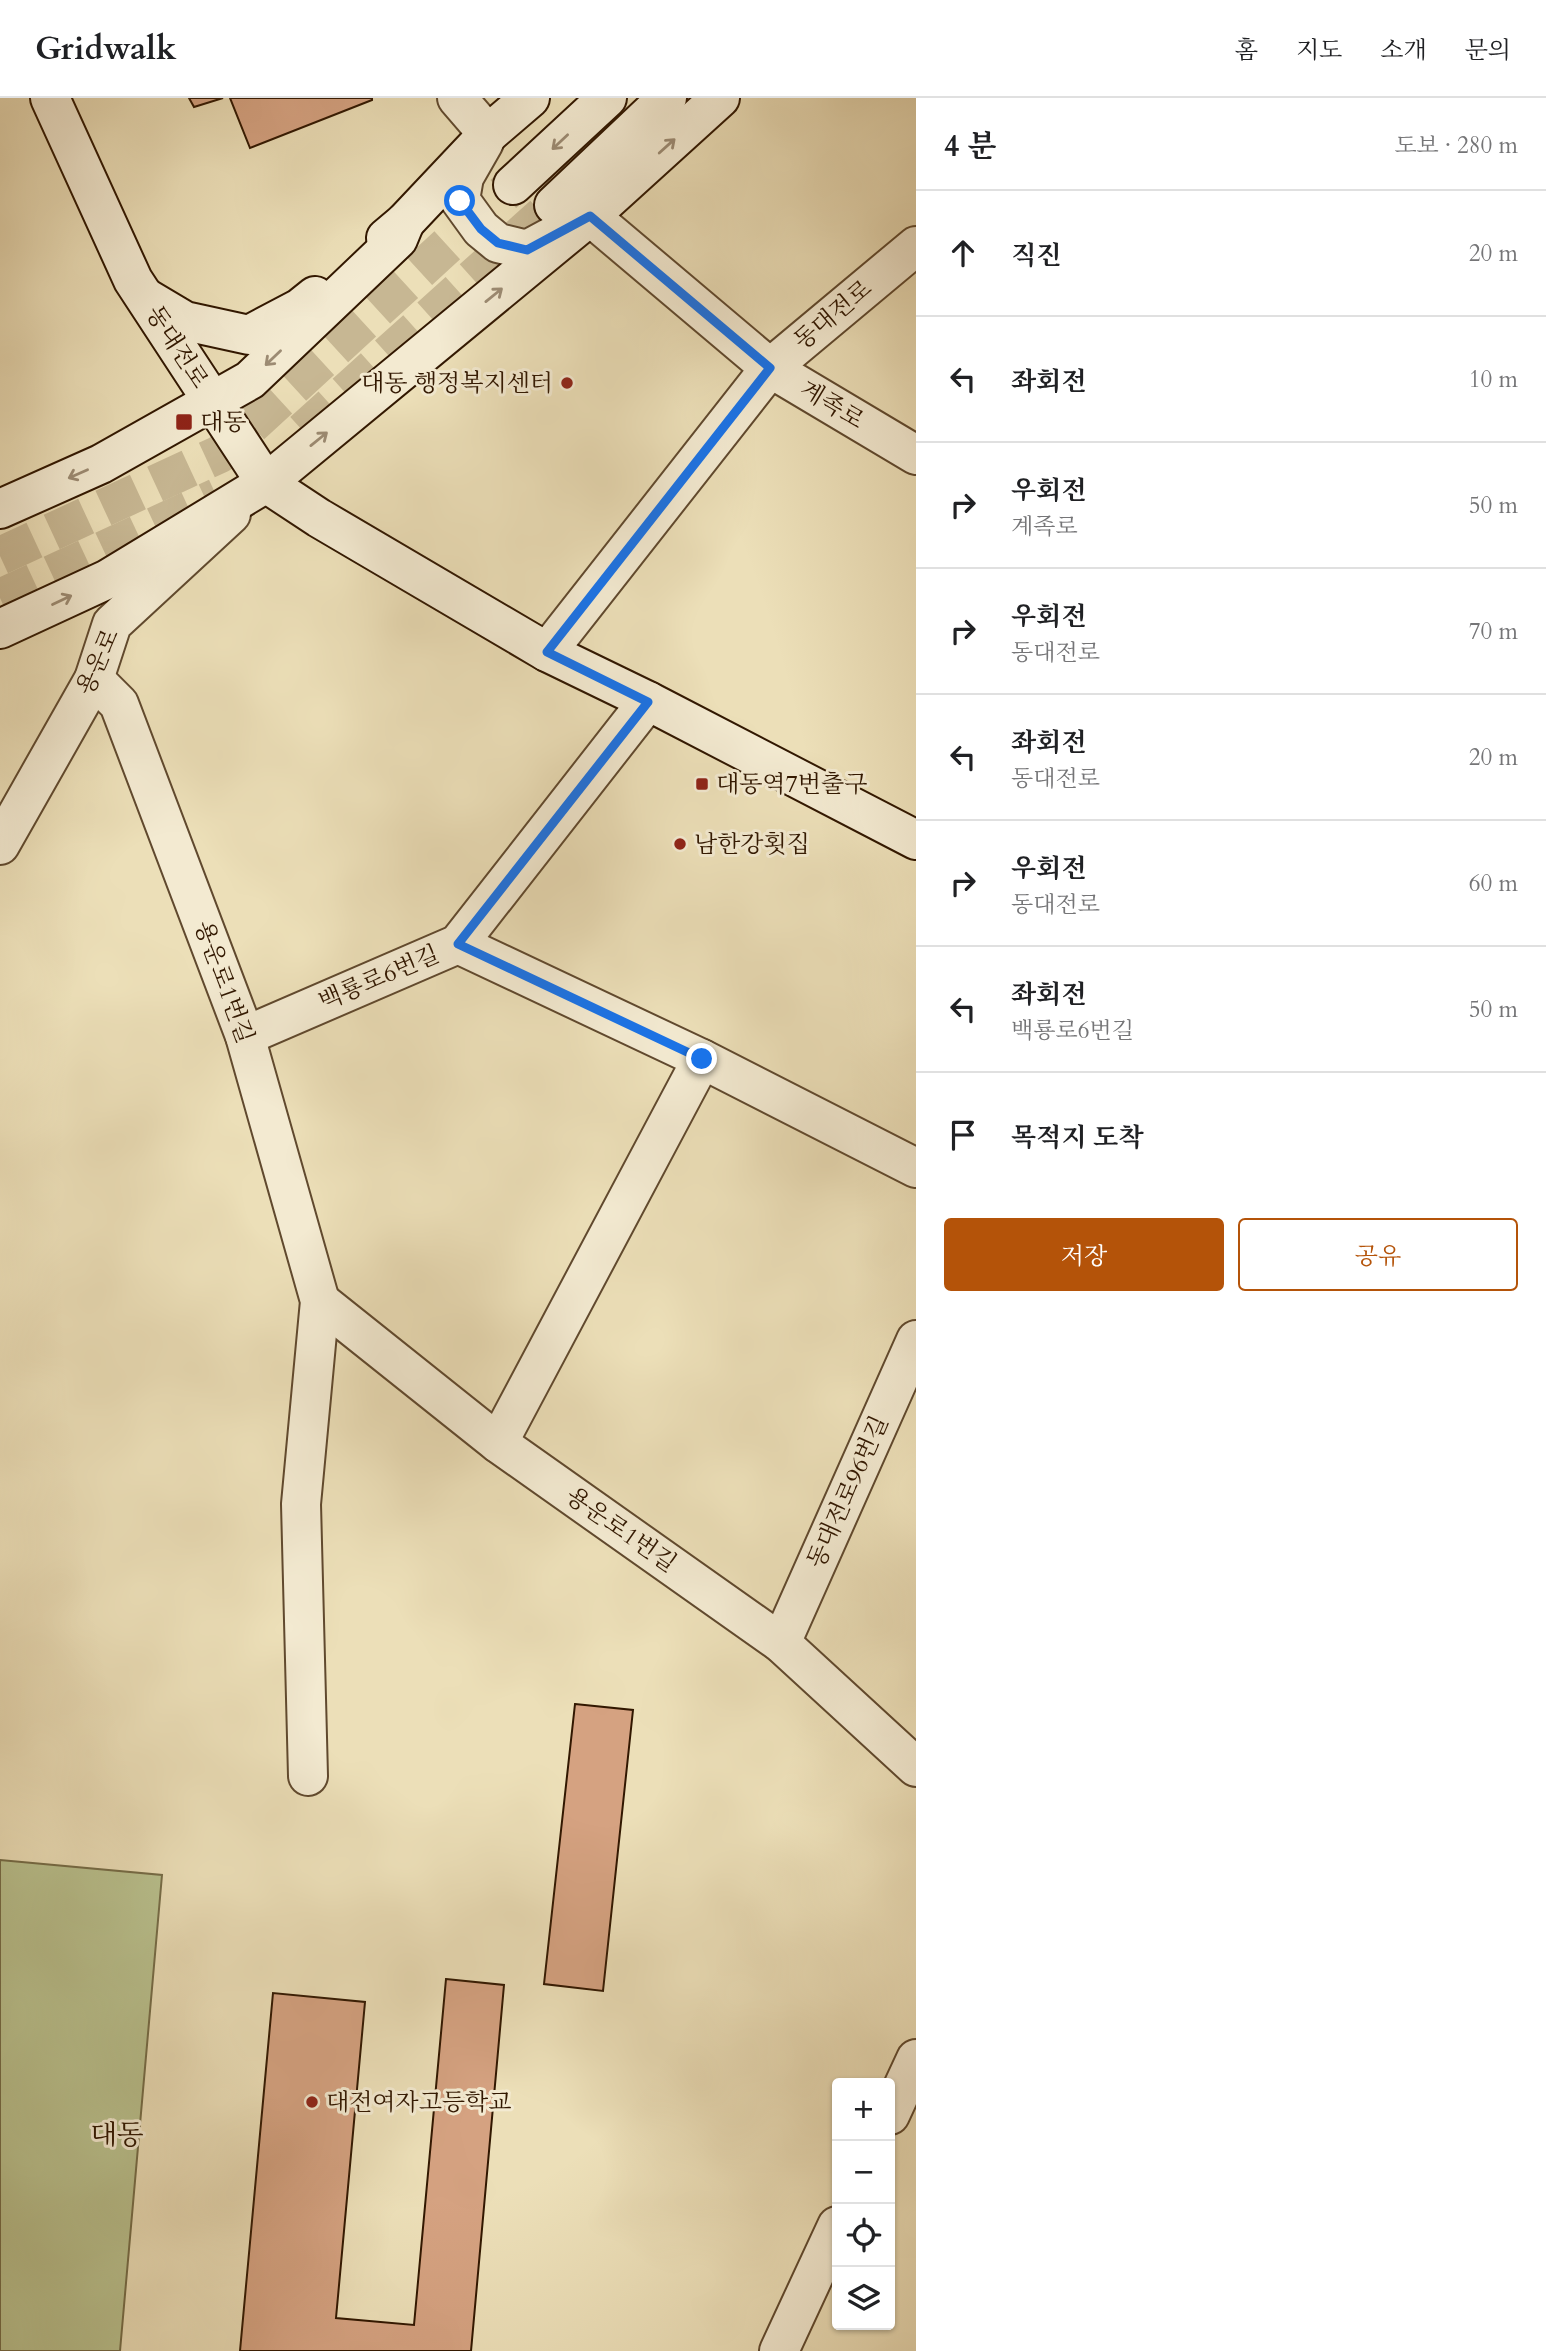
<!DOCTYPE html>
<html lang="ko">
<head>
<meta charset="utf-8">
<style>
	body { margin:0; font-family:Cardo,"Noto Serif KR",serif; background:#f2f2f2; color:#202124 }
	.controls { position:absolute; right:21px; bottom:21px; display:grid; overflow:hidden; border-radius:7px; box-shadow:0 2px 5px #0004 }
	.controls button { width:63px; height:63px; display:grid; place-items:center; padding:0; border:0; border-bottom:2px solid #e0e0e0; background:#fff; color:#202124; font:35px sans-serif }
	.stop { position:absolute; width:21px; height:21px; margin:-16px; border:5px solid #1a73e8; border-radius:50%; background:#fff }
	.stop.end { background:#1a73e8; border-color:#fff; box-shadow:0 2px 7px #0008 }
	.list { margin:0; padding:0; list-style:none }
	h2 { display:flex; justify-content:space-between; align-items:center; height:91px; margin:0; padding:0 28px; font-size:30px }
	h2 small { font-size:23px; font-weight:400; color:#757577 }
	.list li { display:grid; grid-template-columns:46px 1fr auto; gap:21px; align-items:center; box-sizing:border-box; height:126px; padding:0 28px; border-top:2px solid #e0e0e0 }
	.list b { display:block; font-size:26px; white-space:nowrap }
	.list p { margin:0; font-size:23px; white-space:nowrap; color:#757577 }
	.list em { font-size:23px; font-style:normal; color:#757577 }
	.actions { display:flex; gap:14px; padding:21px 28px }
	.actions a { flex:1; padding:16px 0; border:2px solid #b45309; border-radius:7px; text-align:center; font-size:24px; color:#b45309 }
	.actions .main { background:#b45309; color:#fff }
	.icon { flex:none; width:38px; height:38px; fill:none; stroke:currentColor; stroke-width:2; stroke-linecap:round; stroke-linejoin:round }
	.map { position:relative; flex:none; width:916px; height:2253px; overflow:hidden }
	header { display:flex; align-items:center; gap:42px; box-sizing:border-box; height:98px; padding:0 35px; background:#fff; border-bottom:2px solid #e0e0e0 }
	header strong { font-size:33px }
	nav { display:flex; gap:38px; margin-inline-start:auto; font-size:24px }
	main { display:flex }
	aside { flex:1; background:#fff }
	.map>svg:first-child { display:block }
	.green { fill:#b9c18e; stroke:#756c47; stroke-width:2 }
	.building { fill:#d5a281; stroke:#311700; stroke-width:2 }
	.lines { fill:none; stroke-linecap:round; stroke-linejoin:round }
	.secondary-tunnel { stroke:#c7b793; stroke-width:38; stroke-dasharray:38 19; stroke-linecap:butt }
	.minor-casing { stroke:#60492e; stroke-width:42 }
	.tertiary-casing { stroke:#60492e; stroke-width:42 }
	.secondary-casing { stroke:#311700; stroke-width:42 }
	.minor { stroke:#f3ead1; stroke-width:38 }
	.tertiary { stroke:#f3ead1; stroke-width:38 }
	.secondary { stroke:#f3ead1; stroke-width:38 }
	.oneway { stroke:#9c8b73 }
	.route { stroke:#1a73e8; stroke-width:9 }
	.poi-dot { fill:#8f2418; stroke:#f3ead1; stroke-width:2.5 }
	.labels { text-anchor:middle; dominant-baseline:central; stroke-width:6; stroke-linejoin:round; paint-order:stroke }
	.street-label { font-size:24px; fill:#311700; stroke:#f3ead1 }
	.poi-label { font-size:24px; fill:#311700; stroke:#f3ead1; text-anchor:start }
	.quarter-label { font-size:28px; fill:#311700; stroke:#f3ead1 }
</style>
</head>
<body>
<header>
<strong>Gridwalk</strong>
<nav><a>홈</a><a>지도</a><a>소개</a><a>문의</a></nav>
</header>
<main>
<div class="map">
<svg width="916" height="2253" viewBox="0 0 916 2253">
	<rect width="100%" height="100%" fill="#ecdfb8"/>
	<filter id="stains"><feTurbulence type="fractalNoise" baseFrequency=".00286" numOctaves="4"/><feColorMatrix values="0 0 0 0 .2 0 0 0 0 .09 0 0 0 0 .02 0 0 0 .5 -.17"/></filter>
	<radialGradient id="worn" r=".72"><stop offset=".6" stop-color="#630" stop-opacity="0"/><stop offset="1" stop-color="#630" stop-opacity=".3"/></radialGradient>
	<!-- green -->
	<polygon class="green" points="0,1762 162,1777 120,2253 0,2253"/>
	<!-- building -->
	<g class="building">
		<polygon points="189,0 223,0 194,9"/>
		<polygon points="230,0 372,0 372,2 250,50"/>
		<polygon points="575,1606 633,1612 603,1893 544,1886"/>
		<polygon points="446,1881 504,1887 471,2253 240,2253 273,1895 365,1904 336,2220 414,2227"/>
	</g>
	<g class="lines">
		<!-- secondary-tunnel -->
		<g class="secondary-tunnel">
			<polyline points="303,333 554,107"/>
			<polyline points="0,458 220,356 513,87"/>
			<polyline points="0,500 217,399"/>
		</g>
		<!-- minor casing -->
		<g class="minor-casing">
			<g id="minor">
				<polyline points="457,0 488,36"/>
				<polyline points="590,118 770,270 916,357"/>
				<polyline points="547,554 770,270 916,148"/>
				<polyline points="94,581 119,606 245,938 320,1203 301,1406 308,1678"/>
				<polyline points="458,846 702,961 916,1070"/>
				<polyline points="245,938 458,846 648,603"/>
				<polyline points="320,1203 498,1345 781,1545 916,1669"/>
				<polyline points="498,1345 702,961"/>
				<polyline points="781,1545 916,1242"/>
				<polyline points="890,2017 916,1961"/>
				<polyline points="779,2253 837,2128"/>
			</g>
		</g>
		<!-- tertiary casing -->
		<g class="tertiary-casing">
			<g id="tertiary">
				<polyline points="484,44 464,79 460,102 481,131 498,145 527,152 566,131"/>
				<polyline points="0,747 94,581 112,526 231,416"/>
			</g>
		</g>
		<!-- secondary casing -->
		<g class="secondary-casing">
			<g id="secondary">
				<polyline points="50,0 133,182 266,385 319,420 547,554 648,603 916,742"/>
				<polyline points="513,87 607,0"/>
				<polyline points="554,107 667,0"/>
				<polyline points="386,140 405,124 488,36 530,0"/>
				<polyline points="148,201 185,223 249,237 300,210 315,198"/>
				<polyline points="0,411 101,366 250,282 398,141 405,124"/>
				<polyline points="0,531 108,481 266,385 590,118 720,0"/>
			</g>
		</g>
		<!-- minor -->
		<use href="#minor" class="minor"/>
		<!-- tertiary -->
		<use href="#tertiary" class="tertiary"/>
		<!-- secondary -->
		<use href="#secondary" class="secondary"/>
	</g>
	<!-- one-way arrows -->
	<defs><path id="oneway-shaft" d="M-6 0H5M1.5-3L5.5 0L1.5 3" fill="none" stroke-width="1.6" stroke-linecap="round" stroke-linejoin="round" transform="scale(1.75)"/></defs>
	<g class="oneway">
		<use href="#oneway-shaft" transform="translate(560 44) rotate(137)"/>
		<use href="#oneway-shaft" transform="translate(667 48) rotate(-42)"/>
		<use href="#oneway-shaft" transform="translate(494 197) rotate(-39)"/>
		<use href="#oneway-shaft" transform="translate(273 260) rotate(136)"/>
		<use href="#oneway-shaft" transform="translate(319 341) rotate(-39)"/>
		<use href="#oneway-shaft" transform="translate(78 376) rotate(156)"/>
		<use href="#oneway-shaft" transform="translate(62 502) rotate(-25)"/>
	</g>
	<g class="lines">
		<!-- route -->
		<polyline class="route" points="460,103 481,131 498,145 527,152 590,118 770,270 547,554 648,604 458,846 702,961"/>
	</g>
	<!-- markers -->
	<g class="poi-dot">
		<circle cx="567" cy="285" r="7"/>
		<rect x="175" y="315" width="18" height="18" rx="3.5"/>
		<rect x="695" y="679" width="14" height="14" rx="3.5"/>
		<circle cx="680" cy="746" r="7"/>
		<circle cx="312" cy="2004" r="7"/>
	</g>
	<g class="labels">
		<!-- street labels -->
		<g class="street-label">
			<text transform="translate(833 217) rotate(-40)">동대전로</text>
			<text transform="translate(177 249) rotate(57)">동대전로</text>
			<text transform="translate(832 307) rotate(31)">계족로</text>
			<text transform="translate(98 564) rotate(-66)">용운로</text>
			<text transform="translate(379 880) rotate(-23)">백룡로6번길</text>
			<text transform="translate(224 884) rotate(70)">용운로1번길</text>
			<text transform="translate(848 1394) rotate(-66)">동대전로96번길</text>
			<text transform="translate(621 1432) rotate(35)">용운로1번길</text>
		</g>
		<!-- poi labels -->
		<g class="poi-label">
			<text x="553" y="285" text-anchor="end">대동 행정복지센터</text>
			<text x="200" y="324">대동</text>
			<text x="716" y="686">대동역7번출구</text>
			<text x="694" y="746">남한강횟집</text>
			<text x="326" y="2004">대전여자고등학교</text>
		</g>
		<!-- quarter labels -->
		<g class="quarter-label">
			<text x="117" y="2037">대동</text>
		</g>
	</g>
	<rect width="100%" height="100%" filter="url(#stains)"/>
	<rect width="100%" height="100%" fill="url(#worn)"/>
</svg>
<div class="controls">
<button>+</button>
<button>−</button>
<button><svg class="icon" aria-label="locate" viewBox="0 0 24 24"><circle cx="12" cy="12" r="6"/><path d="M12 2v4M12 18v4M2 12h4M18 12h4"/></svg></button>
<button><svg class="icon" aria-label="layers" viewBox="0 0 24 24"><path d="M12 4l9 5-9 5-9-5zM3 14l9 5 9-5"/></svg></button>
</div>
<div class="stop" style="left:460px;top:103px"></div>
<div class="stop end" style="left:702px;top:961px"></div>
</div>
<aside>
<h2>4 분<small>도보 · 280 m</small></h2>
<ul class="list">
<li><svg class="icon" aria-label="ahead" viewBox="0 0 24 24"><path d="M12 20V5M6 11l6-6 6 6"/></svg><div><b>직진</b></div><em>20 m</em></li>
<li><svg class="icon" aria-label="left" viewBox="0 0 24 24"><path d="M17 20v-9H6M10 6l-5 5 5 5"/></svg><div><b>좌회전</b></div><em>10 m</em></li>
<li><svg class="icon" aria-label="right" viewBox="0 0 24 24"><path d="M7 20v-9h11M14 6l5 5-5 5"/></svg><div><b>우회전</b><p>계족로</p></div><em>50 m</em></li>
<li><svg class="icon" aria-label="right" viewBox="0 0 24 24"><path d="M7 20v-9h11M14 6l5 5-5 5"/></svg><div><b>우회전</b><p>동대전로</p></div><em>70 m</em></li>
<li><svg class="icon" aria-label="left" viewBox="0 0 24 24"><path d="M17 20v-9H6M10 6l-5 5 5 5"/></svg><div><b>좌회전</b><p>동대전로</p></div><em>20 m</em></li>
<li><svg class="icon" aria-label="right" viewBox="0 0 24 24"><path d="M7 20v-9h11M14 6l5 5-5 5"/></svg><div><b>우회전</b><p>동대전로</p></div><em>60 m</em></li>
<li><svg class="icon" aria-label="left" viewBox="0 0 24 24"><path d="M17 20v-9H6M10 6l-5 5 5 5"/></svg><div><b>좌회전</b><p>백룡로6번길</p></div><em>50 m</em></li>
<li><svg class="icon" aria-label="arrive" viewBox="0 0 24 24"><path d="M6 21V4h12l-3 4 3 4H6"/></svg><div><b>목적지 도착</b></div></li>
</ul>
<div class="actions"><a class="main">저장</a><a>공유</a></div>
</aside>
</main>
</body>
</html>
